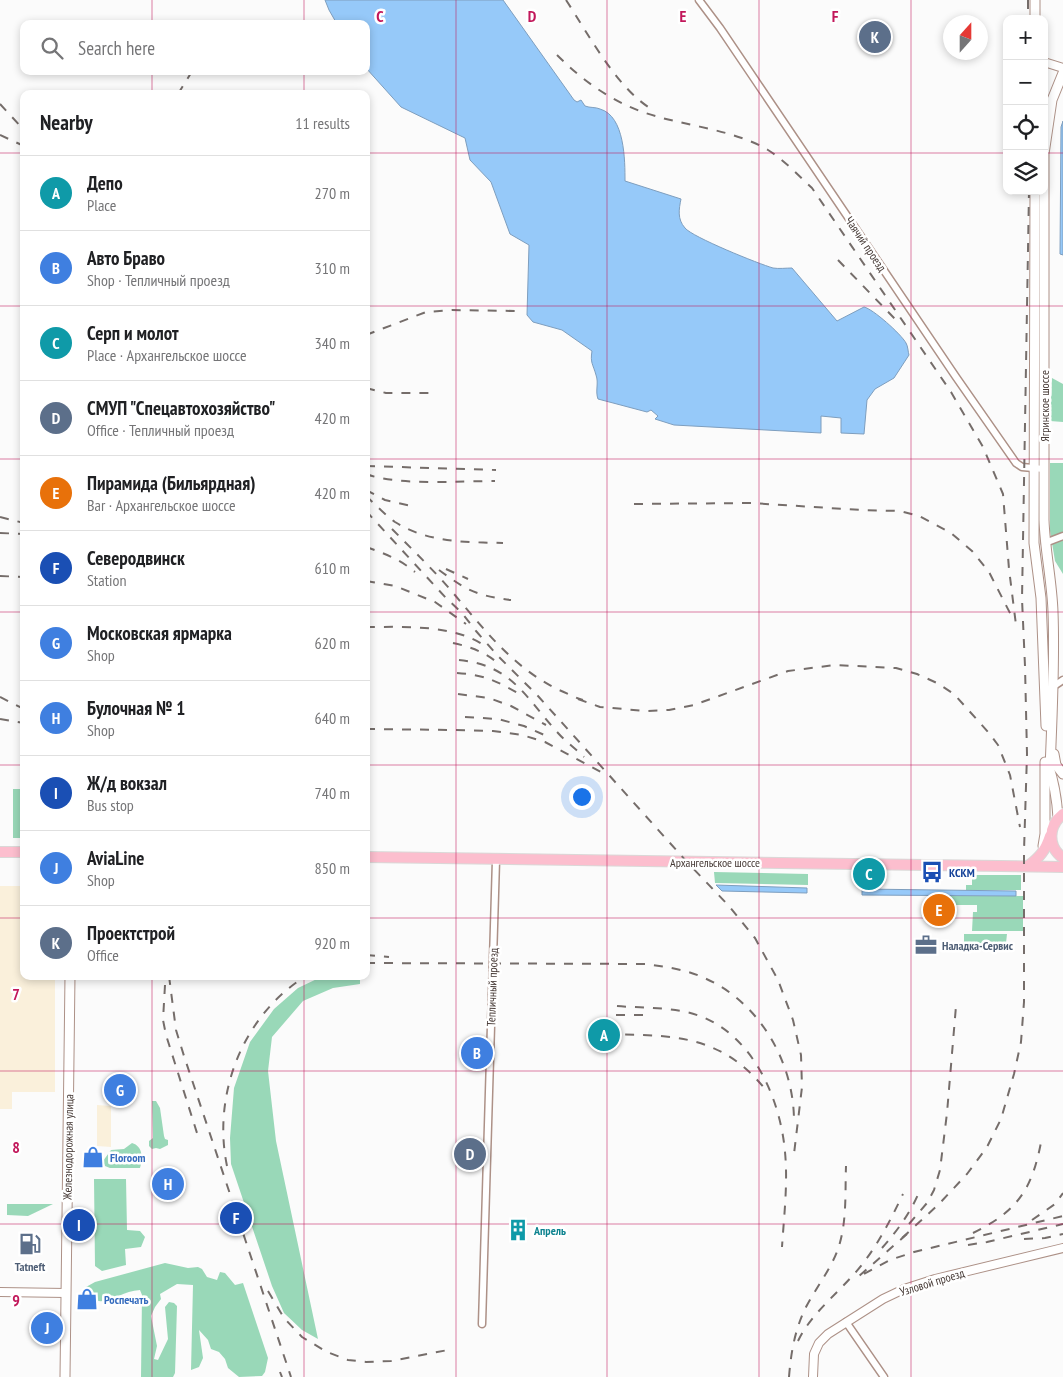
<!DOCTYPE html>
<html lang="en">
<head>
<meta charset="utf-8">
<style>
	body { margin:0; font-family:"PT Sans Narrow",sans-serif; background:#f6f6f6; color:#202124 }
	.controls { position:absolute; right:15px; top:15px; display:grid; overflow:hidden; border-radius:10px; box-shadow:0 2px 8px #0003 }
	.controls button { width:45px; height:45px; display:grid; place-items:center; padding:0; border:0; border-bottom:1px solid #e0e0e0; background:#fff; color:#202124; font:25px sans-serif }
	.compass { position:absolute; left:943px; top:15px; width:45px; height:45px; border-radius:50%; background:#fff; box-shadow:0 2px 8px #0003; rotate:21deg }
	.you { position:absolute; left:581px; top:796px; width:18px; height:18px; margin:-12px; border:4px solid #fff; border-radius:50%; background:#1a73e8; box-shadow:0 0 0 8px #1a73e833 }
	.badge { display:grid; place-items:center; width:32px; height:32px; border-radius:50%; background:#2563eb; color:#fff; font-size:16px; font-weight:700 }
	.pin { position:absolute; translate:-50% -50%; border:2px solid #fff; box-shadow:0 1px 5px #0006 }
	.list { margin:0; padding:0; list-style:none }
	h2 { display:flex; justify-content:space-between; align-items:center; height:65px; margin:0; padding:0 20px; font-size:21px }
	h2 small { font-size:16px; font-weight:400; color:#757577 }
	.list li { display:grid; grid-template-columns:32px 1fr auto; gap:15px; align-items:center; box-sizing:border-box; height:75px; padding:0 20px; border-top:1px solid #e0e0e0 }
	.list b { display:block; font-size:19px; white-space:nowrap }
	.list p { margin:0; font-size:16px; white-space:nowrap; color:#757577 }
	.list em { font-size:16px; font-style:normal; color:#757577 }
	.icon { flex:none; width:28px; height:28px; fill:none; stroke:currentColor; stroke-width:2; stroke-linecap:round; stroke-linejoin:round }
	.map { position:relative; flex:none; width:1063px; height:1377px; overflow:hidden }
	.search { position:absolute; background:#fff; box-shadow:0 2px 8px #0003; left:20px; top:20px; width:350px; height:55px; display:flex; align-items:center; gap:12px; box-sizing:border-box; padding:0 18px; border-radius:10px; color:#757577; font-size:19px }
	.panel { position:absolute; background:#fff; box-shadow:0 2px 8px #0003; left:20px; top:90px; width:350px; height:890px; border-radius:10px }
	.map>svg:first-child { display:block }
	.commercial { fill:#faf0db }
	.green { fill:#99d8b8 }
	.water { fill:#96c9f9; stroke:#7e9ebe }
	.lines { fill:none; stroke-linecap:round; stroke-linejoin:round }
	.minor-casing { stroke:#ad9187; stroke-width:9 }
	.tertiary-casing { stroke:#ad9187; stroke-width:10 }
	.secondary-casing { stroke:#ad9187; stroke-width:11 }
	.primary-casing { stroke:#dad8d7; stroke-width:12 }
	.minor { stroke:#fff; stroke-width:6 }
	.tertiary { stroke:#fff; stroke-width:8 }
	.secondary { stroke:#fff; stroke-width:9 }
	.primary { stroke:#fcbece; stroke-width:10 }
	.rail { stroke:#756d6a; stroke-width:2; stroke-dasharray:9 9; stroke-linecap:butt }
	.grid { fill:none; stroke:#c2185b; stroke-width:1; stroke-opacity:0.55 }
	.labels { text-anchor:middle; dominant-baseline:central; stroke-width:5; stroke-linejoin:round; paint-order:stroke }
	.street-label { font-size:12px; fill:#463a36; stroke:#fff }
	.transit-label { font-size:12px; font-weight:bold; fill:#164399; stroke:#fff; text-anchor:start }
	.service-label { font-size:12px; font-weight:bold; fill:#4e5e75; stroke:#fff; text-anchor:start }
	.shop-label { font-size:12px; font-weight:bold; fill:#366cbe; stroke:#fff; text-anchor:start }
	.culture-label { font-size:12px; font-weight:bold; fill:#0d838f; stroke:#fff; text-anchor:start }
	.grid-label { font-size:16px; text-anchor:middle; font-weight:bold; fill:#c2185b; stroke:#fff; stroke-width:5; stroke-linejoin:round; paint-order:stroke }
</style>
</head>
<body>
<div class="map">
<svg width="1063" height="1377" viewBox="0 0 1063 1377">
	<rect width="100%" height="100%" fill="#fbfbfb"/>
	<!-- commercial -->
	<g class="commercial">
		<polygon points="0,886 24,886 24,976 55,977 55,1092 12,1092 12,1109 0,1109"/>
		<polygon points="97,1105 111,1106 111,1147 97,1146"/>
	</g>
	<!-- green -->
	<g class="green">
		<polygon points="1052,378 1063,384 1063,422 1050,421"/>
		<polygon points="1050,463 1063,463 1063,574 1055,561 1050,531"/>
		<rect x="13" y="789" width="11" height="49"/>
		<polygon points="714,872 808,874 808,885 715,883"/>
		<polygon points="972,875 1021,875 1021,890 966,890 966,885 972,885"/>
		<polygon points="944,896 1023,896 1023,931 972,931 973,912 977,912 977,905 944,905"/>
		<polygon points="964,934 1007,934 1006,943 964,943"/>
		<polygon points="323,976 360,976 360,984 333,988 303,1001 272,1037 268,1071 276,1141 318,1339 302,1330 284,1313 272,1286 231,1164 230,1138 234,1088 250,1042 274,1009 298,988"/>
		<polygon points="152,1101 156,1101 160,1108 164,1136 165,1139 168,1140 168,1145 160,1149 156,1148 152,1149 149,1146 149,1141 153,1138"/>
		<path d="M132 1143C143 1146 143 1159 140 1168H110L105 1166 103 1161 111 1150 124 1149Z"/>
		<polygon points="94,1179 126,1179 127,1230 140,1231 145,1237 141,1247 125,1249 126,1265 102,1271 95,1266"/>
		<polygon points="7,1204 53,1204 28,1216 7,1215"/>
		<path d="M165 1263 188 1268 198 1267 202 1269 207 1277 217 1280 220 1272 225 1273 235 1285 243 1283 268 1358 265 1372 262 1376 239 1377 228 1368 225 1359 219 1352 211 1349 208 1340 199 1330 203 1358 199 1367 191 1370 193 1285 177 1284 160 1294 161 1299 155 1307 151 1316 157 1346 154 1359 158 1360 168 1339 165 1307 169 1302 174 1303 177 1306 175 1373 173 1377H141L142 1295 140 1290C118 1291 107 1310 85 1296L86 1287 95 1282Z"/>
	</g>
	<!-- water -->
	<g class="water">
		<path d="M325 0H503L574 100 577 102 581 100 585 106C590 108 596 107 600 109 625 116 625 161 625 181L681 199C679 209 677 219 685 228 692 237 759 264 773 268 779 269 786 268 792 268L837 321 864 307C873 309 901 334 906 343 908 346 908 352 909 355L894 378 875 389 867 400 864 434 841 433V418L821 416V433L674 425 655 419 658 416 651 410 647 412 598 399C595 391 599 383 596 375 593 364 590 363 592 351L562 330 533 322 527 315 529 245 510 234 491 182 470 160 465 138 401 107 366 68V24H337L329 10Z"/>
		<polygon points="1063,121 1063,255 1060,254 1061,127"/>
		<polygon points="716,885 807,888 807,893 722,891"/>
		<polygon points="862,889 1016,891 1016,896 862,895"/>
	</g>
	<g class="lines">
		<!-- minor casing -->
		<g class="minor-casing">
			<g id="minor">
				<polyline points="699,0 720,28 956,377 1016,463 1022,467 1044,469"/>
				<polyline points="1045,543 1063,536"/>
				<polyline points="1051,688 1063,680"/>
				<polyline points="846,1322 884,1377"/>
				<polyline points="482,1324 496,860"/>
			</g>
		</g>
		<!-- tertiary casing -->
		<g class="tertiary-casing">
			<g id="tertiary">
				<polyline points="1044,62 1063,68"/>
				<polyline points="0,1292 66,1293"/>
				<polyline points="813,1377 814,1354 819,1343 828,1334 883,1299 904,1289 935,1279 1063,1248"/>
			</g>
		</g>
		<!-- secondary casing -->
		<g class="secondary-casing">
			<g id="secondary">
				<polyline points="1035,0 1035,19"/>
				<polyline points="1035,191 1034,543 1041,598 1046,726"/>
				<polyline points="1054,754 1056,765 1063,774"/>
				<path d="M1048 764C1054 782 1057 799 1058 818"/>
				<path d="M1050 769C1052 717 1055 664 1053 612 1052 581 1045 551 1044 520V154L1052 100 1063 73"/>
				<polyline points="1043,846 1045,834 1045,762"/>
				<polyline points="65,1377 70,976"/>
			</g>
		</g>
		<!-- primary casing -->
		<g class="primary-casing">
			<g id="primary">
				<path d="M1063 814C1048 826 1047 846 1063 858"/>
				<polyline points="0,852 24,852"/>
				<polyline points="366,857 1063,867"/>
				<path d="M1028 866C1040 857 1045 851 1050 836"/>
			</g>
		</g>
		<!-- minor -->
		<use href="#minor" class="minor"/>
		<!-- tertiary -->
		<use href="#tertiary" class="tertiary"/>
		<!-- secondary -->
		<use href="#secondary" class="secondary"/>
		<!-- primary -->
		<use href="#primary" class="primary"/>
		<!-- rail -->
		<g class="rail">
			<path d="M566 0C589 35 617 89 653 110"/>
			<polyline points="1028,0 1028,19"/>
			<path d="M557 55C581 79 608 99 640 111 680 126 731 128 768 150 784 160 798 175 812 188L951 392 983 447 1003 494 1009 569 1016 625"/>
			<polyline points="178,94 191,73"/>
			<polyline points="0,104 24,130"/>
			<polyline points="0,135 24,146"/>
			<polyline points="838,260 895,319"/>
			<polyline points="366,335 426,312 452,310 516,311"/>
			<polyline points="366,388 386,393 429,393"/>
			<polyline points="366,466 496,470"/>
			<path d="M366 474C398 486 460 481 495 481"/>
			<polyline points="366,490 385,500 416,507"/>
			<path d="M366 496C375 504 385 515 395 522 428 543 466 542 503 543"/>
			<polyline points="634,504 751,503 861,510 900,511 919,516 951,533 972,551 989,572 1012,617"/>
			<polyline points="366,511 446,598 462,613 476,631 498,656 538,696 687,862 729,906 755,938 778,980 793,1020 801,1055 802,1087 794,1154"/>
			<polyline points="0,517 24,523"/>
			<path d="M392 529C408 545 424 561 440 578 478 620 506 664 559 690 567 693 575 698 583 700"/>
			<polyline points="0,533 24,534"/>
			<path d="M366 547C384 553 401 560 415 572"/>
			<polyline points="446,569 468,579"/>
			<path d="M439 570C466 590 477 596 511 600"/>
			<polyline points="0,576 24,577"/>
			<polyline points="366,581 395,586 435,602 466,624"/>
			<path d="M366 627C403 627 454 624 485 646"/>
			<path d="M453 643C471 647 485 652 499 664"/>
			<path d="M459 660C512 665 526 698 558 733 566 742 576 749 584 757"/>
			<path d="M457 673C485 675 497 681 521 695"/>
			<polyline points="458,694 489,698 511,706 546,725"/>
			<polyline points="0,697 24,709"/>
			<polyline points="578,699 600,707 646,711 669,710 694,705 788,671 835,665 896,668 917,674 937,683 954,694 989,733 998,745 1010,775 1020,827"/>
			<polyline points="465,717 498,719 524,726 551,738"/>
			<polyline points="0,719 24,723"/>
			<polyline points="366,729 454,730 493,731 522,735 545,742 601,772"/>
			<polyline points="366,955 389,957"/>
			<path d="M366 963 646 964C665 967 684 969 702 977 758 1000 794 1061 794 1121"/>
			<polyline points="169,976 176,1030 184,1056 291,1377"/>
			<polyline points="165,985 163,1020 166,1035 197,1133"/>
			<path d="M617 1006C640 1008 663 1007 686 1012 748 1025 780 1094 785 1152 788 1183 784 1216 782 1247"/>
			<polyline points="616,1015 649,1015"/>
			<path d="M589 1034C660 1036 716 1028 765 1089"/>
			<path d="M227 1166C212 1094 243 1015 306 976"/>
			<polyline points="1032,1220 1055,1204 1063,1193"/>
			<polyline points="909,1224 927,1203 934,1190 940,1170 947,1113 956,1006"/>
			<path d="M973 1233C1020 1210 1033 1187 1042 1137"/>
			<polyline points="907,1234 858,1277 890,1260 914,1252 1063,1216"/>
			<polyline points="902,1238 939,1204 967,1174 987,1147 1001,1119 1014,1074 1021,1042 1024,1002 1024,851 1027,754 1025,666 1022,599 1029,191"/>
			<polyline points="1024,1239 1045,1238 1063,1234"/>
			<polyline points="968,1245 987,1242 1063,1224"/>
			<path d="M882 1248C898 1230 911 1212 920 1190"/>
			<polyline points="268,1291 284,1318 302,1337 327,1352 348,1360 366,1362 391,1361 453,1349"/>
			<path d="M798 1341C811 1314 835 1296 855 1273 876 1249 889 1223 903 1194"/>
			<polyline points="280,1372 282,1377"/>
			<path d="M789 1377C791 1352 795 1329 806 1307 817 1286 832 1268 839 1246 847 1220 845 1192 846 1166"/>
		</g>
	</g>
	<!-- grid -->
	<path class="grid" d="M152 0V24M304 0V24M456 0V1377M607 0V1377M759 0V1377M911 0V1377M152 71V94M304 71V94M0 153H24M366 153H1007M1044 153H1063M0 306H24M366 306H1063M0 459H24M366 459H1063M0 612H24M366 612H1063M0 765H24M366 765H1063M0 918H24M366 918H1063M152 976V1377M304 976V1377M0 1071H1063M0 1224H1063"/>
	<!-- icons -->
	<defs>
		<g id="bus-bare" transform="scale(1.725)"><path d="M-5-6H5V4H4V6H2V4H-2V6H-4V4H-5ZM-3.5-4V0h7V-4ZM-3.5 1.2v1.5H-2V1.2ZM2 1.2v1.5H3.5V1.2Z" fill="#1a4fb4" stroke="#fff" stroke-width="2.5" paint-order="stroke"/></g>
		<g id="office-bare" transform="scale(1.725)"><path d="M-6-3h4V-5.5h4V-3h4V5H-6ZM-1-4.5V-3h2v-1.5ZM-6 0V1H6V0Z" fill="#5c6f8a" stroke="#fff" stroke-width="2.5" paint-order="stroke"/></g>
		<g id="shop-bare" transform="scale(1.725)"><path d="M-5-2.5h2.3a2.7 3.5 0 0 1 5.4 0H5L5.5 6h-11ZM-1.5-2.5h3a1.5 2.3 0 0 0-3 0Z" fill="#3f7fe0" stroke="#fff" stroke-width="2.5" paint-order="stroke"/></g>
		<g id="building-bare" transform="scale(1.725)"><path d="M-4-6H4V6H1V3H-1V6H-4ZM-2.5-4.3h1.7v1.8h-1.7ZM.8-4.3h1.7v1.8H.8ZM-2.5-1h1.7V.8h-1.7ZM.8-1h1.7V.8H.8Z" fill="#0f9aa8" stroke="#fff" stroke-width="2.5" paint-order="stroke"/></g>
		<g id="fuel-bare" transform="scale(1.725)"><path d="M-5.5-6h7V0h2V4h1.3V-2.5L3-4.5l.8-.8L6-3V5H2.5V1h-1V6h-7ZM-4.2-4.7v3.2H.2V-4.7Z" fill="#5c6f8a" stroke="#fff" stroke-width="2.5" paint-order="stroke"/></g>
	</defs>
	<g fill-rule="evenodd">
		<use href="#bus-bare" x="932" y="872"/>
		<use href="#office-bare" x="926" y="945"/>
		<use href="#shop-bare" x="93" y="1157"/>
		<use href="#building-bare" x="518" y="1230"/>
		<use href="#fuel-bare" x="30" y="1244"/>
		<use href="#shop-bare" x="87" y="1299"/>
	</g>
	<g class="labels">
		<!-- street labels -->
		<g class="street-label">
			<text transform="translate(866 244) rotate(56)">Чаячий проезд</text>
			<text transform="translate(1044 406) rotate(-90)">Ягринское шоссе</text>
			<text x="715" y="862">Архангельское шоссе</text>
			<text transform="translate(492 987) rotate(-88)">Тепличный проезд</text>
			<text transform="translate(68 1147) rotate(-89)">Железнодорожная улица</text>
			<text transform="translate(932 1282) rotate(-17)">Узловой проезд</text>
		</g>
		<!-- transit labels -->
		<g class="transit-label">
			<text x="949" y="872">КСКМ</text>
		</g>
		<!-- service labels -->
		<g class="service-label">
			<text x="942" y="945">Наладка-Сервис</text>
			<text x="30" y="1266" text-anchor="middle">Tatneft</text>
		</g>
		<!-- shop labels -->
		<g class="shop-label">
			<text x="110" y="1157">Floroom</text>
			<text x="104" y="1299">Роспечать</text>
		</g>
		<!-- culture labels -->
		<g class="culture-label">
			<text x="534" y="1230">Апрель</text>
		</g>
	</g>
	<g class="grid-label">
		<text x="380" y="22">C</text>
		<text x="532" y="22">D</text>
		<text x="683" y="22">E</text>
		<text x="835" y="22">F</text>
		<text x="16" y="1000">7</text>
		<text x="16" y="1153">8</text>
		<text x="16" y="1306">9</text>
	</g>
</svg>
<div class="controls">
<button>+</button>
<button>−</button>
<button><svg class="icon" aria-label="locate" viewBox="0 0 24 24"><circle cx="12" cy="12" r="6"/><path d="M12 2v4M12 18v4M2 12h4M18 12h4"/></svg></button>
<button><svg class="icon" aria-label="layers" viewBox="0 0 24 24"><path d="M12 4l9 5-9 5-9-5zM3 14l9 5 9-5"/></svg></button>
</div>
<svg class="compass" viewBox="-18 -18 36 36"><path d="M0-13l5 13h-10z" fill="#e53935"/><path d="M0 13l5-13h-10z" fill="#757577"/></svg>
<div class="you"></div>
<div class="pin badge" style="left:604px;top:1035px;background:#0f9aa8">A</div>
<div class="pin badge" style="left:477px;top:1053px;background:#3f7fe0">B</div>
<div class="pin badge" style="left:869px;top:874px;background:#0f9aa8">C</div>
<div class="pin badge" style="left:470px;top:1154px;background:#5c6f8a">D</div>
<div class="pin badge" style="left:939px;top:910px;background:#e8710a">E</div>
<div class="pin badge" style="left:236px;top:1218px;background:#1a4fb4">F</div>
<div class="pin badge" style="left:120px;top:1090px;background:#3f7fe0">G</div>
<div class="pin badge" style="left:168px;top:1184px;background:#3f7fe0">H</div>
<div class="pin badge" style="left:79px;top:1225px;background:#1a4fb4">I</div>
<div class="pin badge" style="left:47px;top:1328px;background:#3f7fe0">J</div>
<div class="pin badge" style="left:875px;top:37px;background:#5c6f8a">K</div>
<div class="search"><svg class="icon" aria-label="search" viewBox="0 0 24 24"><circle cx="10" cy="10" r="6"/><path d="M15 15l6 6"/></svg>Search here</div>
<section class="panel">
<h2>Nearby<small>11 results</small></h2>
<ul class="list">
<li><span class="badge" style="background:#0f9aa8">A</span><div><b>Депо</b><p>Place</p></div><em>270 m</em></li>
<li><span class="badge" style="background:#3f7fe0">B</span><div><b>Авто Браво</b><p>Shop · Тепличный проезд</p></div><em>310 m</em></li>
<li><span class="badge" style="background:#0f9aa8">C</span><div><b>Серп и молот</b><p>Place · Архангельское шоссе</p></div><em>340 m</em></li>
<li><span class="badge" style="background:#5c6f8a">D</span><div><b>СМУП &quot;Спецавтохозяйство&quot;</b><p>Office · Тепличный проезд</p></div><em>420 m</em></li>
<li><span class="badge" style="background:#e8710a">E</span><div><b>Пирамида (Бильярдная)</b><p>Bar · Архангельское шоссе</p></div><em>420 m</em></li>
<li><span class="badge" style="background:#1a4fb4">F</span><div><b>Северодвинск</b><p>Station</p></div><em>610 m</em></li>
<li><span class="badge" style="background:#3f7fe0">G</span><div><b>Московская ярмарка</b><p>Shop</p></div><em>620 m</em></li>
<li><span class="badge" style="background:#3f7fe0">H</span><div><b>Булочная № 1</b><p>Shop</p></div><em>640 m</em></li>
<li><span class="badge" style="background:#1a4fb4">I</span><div><b>Ж/д вокзал</b><p>Bus stop</p></div><em>740 m</em></li>
<li><span class="badge" style="background:#3f7fe0">J</span><div><b>AviaLine</b><p>Shop</p></div><em>850 m</em></li>
<li><span class="badge" style="background:#5c6f8a">K</span><div><b>Проектстрой</b><p>Office</p></div><em>920 m</em></li>
</ul>
</section>
</div>
</body>
</html>
